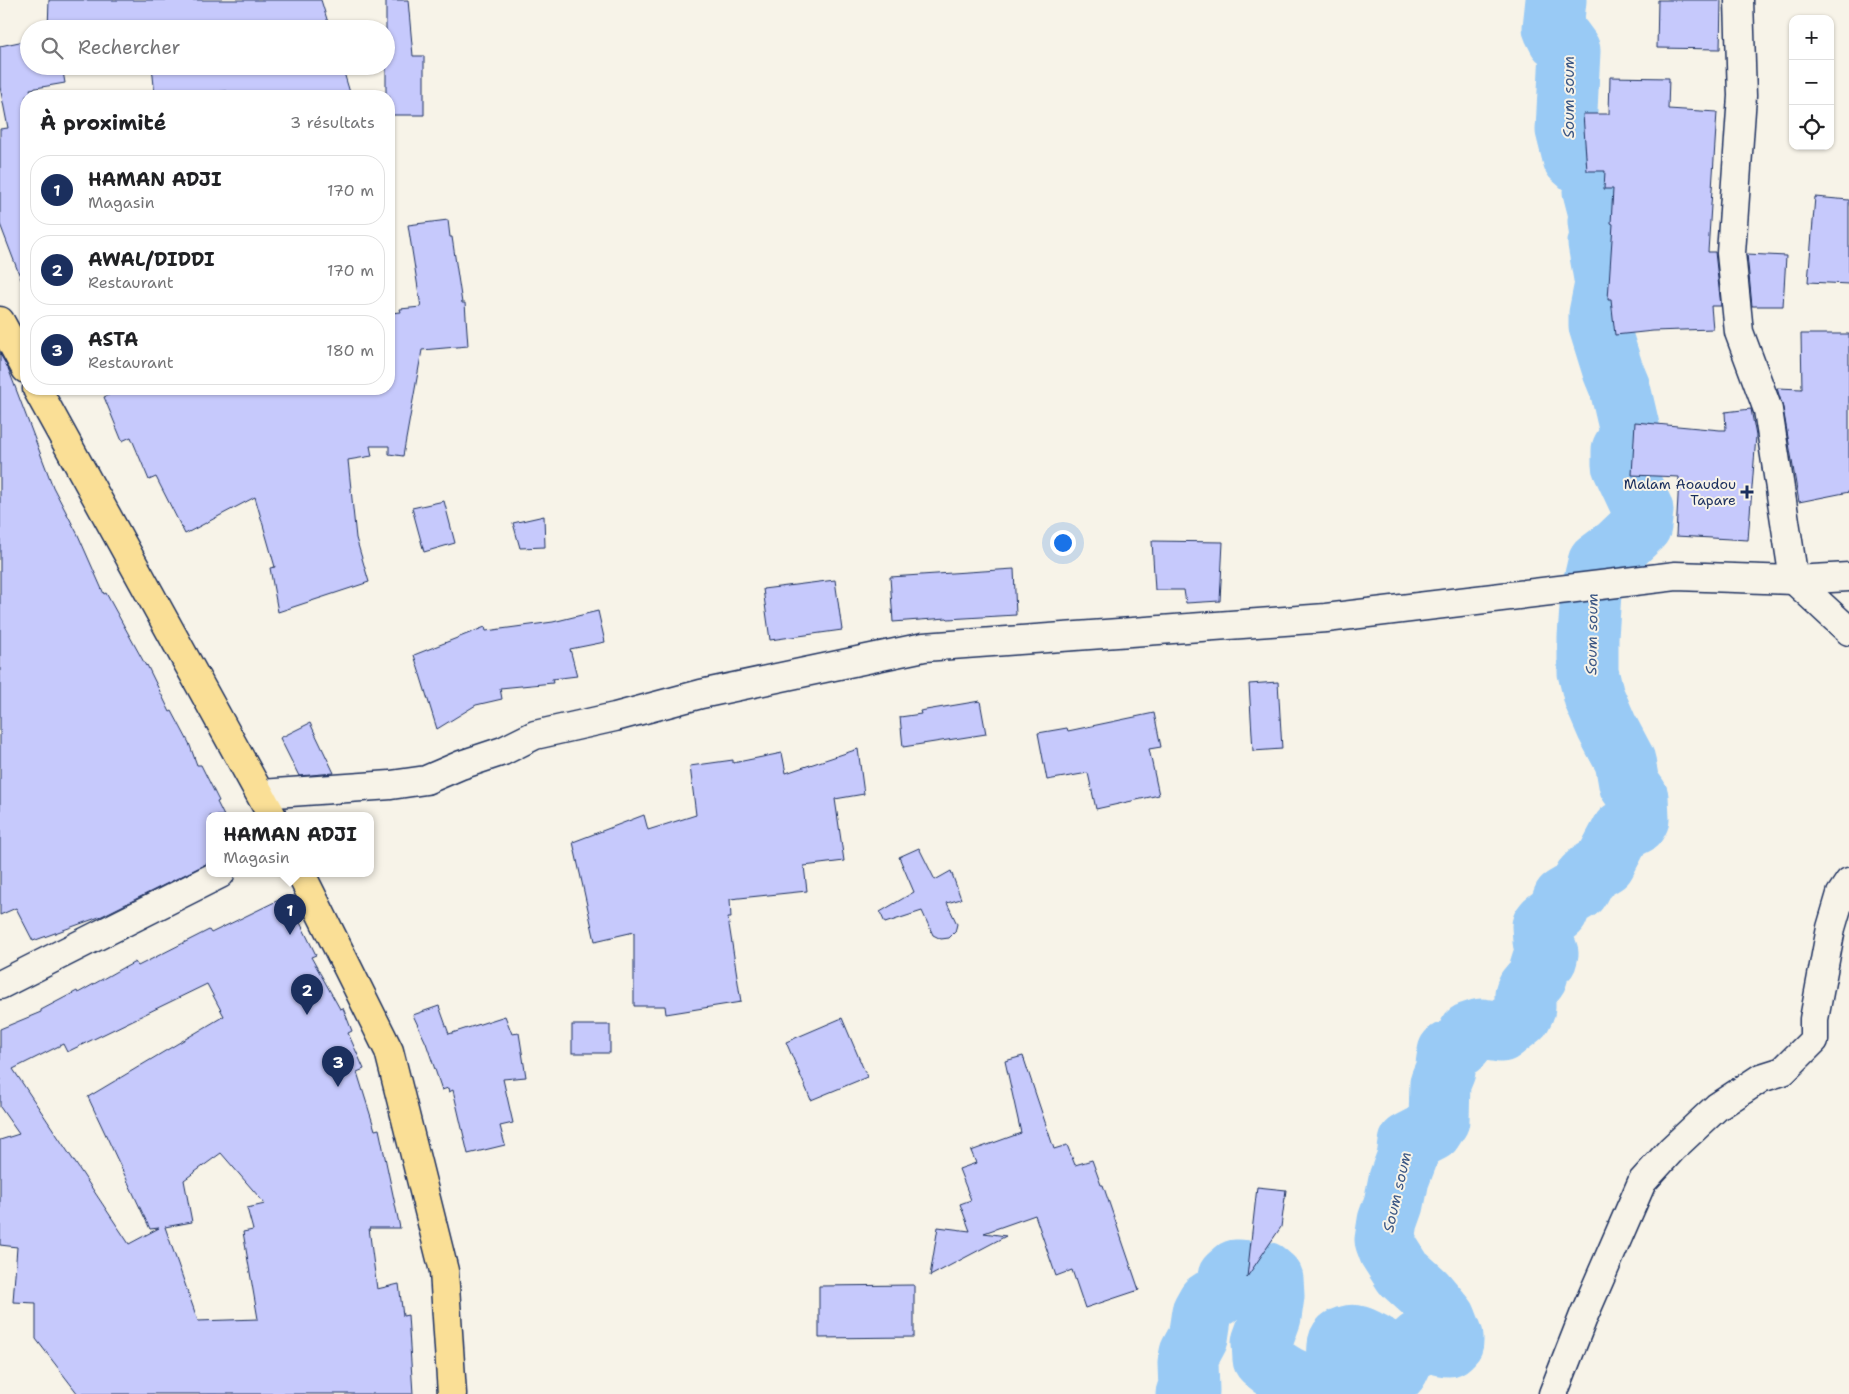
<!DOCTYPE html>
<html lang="fr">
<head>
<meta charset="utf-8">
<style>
	body { margin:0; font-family:"Shantell Sans",sans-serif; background:#f2f2f2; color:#202124 }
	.controls { position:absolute; right:15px; top:15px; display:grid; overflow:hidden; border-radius:10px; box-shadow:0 1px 4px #0004 }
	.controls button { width:45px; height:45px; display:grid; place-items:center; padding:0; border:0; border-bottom:1px solid #e0e0e0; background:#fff; color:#202124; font:25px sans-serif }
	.you { position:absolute; left:1062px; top:542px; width:18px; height:18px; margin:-12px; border:4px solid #fff; border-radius:50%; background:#1a73e8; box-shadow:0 0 0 8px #1a73e833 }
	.badge { display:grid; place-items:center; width:32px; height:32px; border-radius:50%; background:#1b2f5e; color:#fff; font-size:16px; font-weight:700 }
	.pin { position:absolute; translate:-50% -41px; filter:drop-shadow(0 1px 2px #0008) }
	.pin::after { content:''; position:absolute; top:26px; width:18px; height:15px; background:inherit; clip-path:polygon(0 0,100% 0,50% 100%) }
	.popup { position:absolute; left:206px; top:812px; width:168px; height:65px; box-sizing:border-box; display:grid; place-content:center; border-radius:10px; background:#fff; filter:drop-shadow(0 1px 4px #0005); font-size:16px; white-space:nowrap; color:#757577 }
	.popup b { font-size:19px; color:#202124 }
	.popup::after { content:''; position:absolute; left:50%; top:100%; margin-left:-10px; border:10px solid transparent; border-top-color:#fff }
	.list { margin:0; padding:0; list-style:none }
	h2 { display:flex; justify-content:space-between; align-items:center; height:65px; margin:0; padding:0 20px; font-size:21px }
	h2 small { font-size:16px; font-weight:400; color:#757577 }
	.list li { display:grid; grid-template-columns:32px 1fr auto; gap:15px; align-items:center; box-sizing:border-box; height:70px; margin:0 10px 10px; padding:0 10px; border:1px solid #e0e0e0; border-radius:20px }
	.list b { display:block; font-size:19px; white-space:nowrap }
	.list p { margin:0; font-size:16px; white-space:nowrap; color:#757577 }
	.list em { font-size:16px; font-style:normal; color:#757577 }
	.icon { flex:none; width:28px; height:28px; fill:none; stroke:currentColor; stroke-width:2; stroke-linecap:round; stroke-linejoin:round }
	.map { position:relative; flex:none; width:1849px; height:1394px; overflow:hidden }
	.search { position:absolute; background:#fff; box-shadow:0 1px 4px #0004; left:20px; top:20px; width:375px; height:55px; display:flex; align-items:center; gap:12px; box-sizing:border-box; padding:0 18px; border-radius:28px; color:#757577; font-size:19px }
	.panel { position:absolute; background:#fff; box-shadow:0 1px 4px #0004; left:20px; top:90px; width:375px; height:305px; border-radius:20px }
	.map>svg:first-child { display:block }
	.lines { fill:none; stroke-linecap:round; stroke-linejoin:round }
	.river { stroke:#99caf5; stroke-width:61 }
	.building { fill:#c6c9fc; stroke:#1b2f5e; fill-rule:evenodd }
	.minor-casing { stroke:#1b2f5e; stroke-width:31 }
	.primary-casing { stroke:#1b2f5e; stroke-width:31 }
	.minor { stroke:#f7f3e8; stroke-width:28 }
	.primary { stroke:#fadf96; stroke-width:28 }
	.poi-dot { fill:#1b2f5e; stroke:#f7f3e8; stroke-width:2 }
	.labels { text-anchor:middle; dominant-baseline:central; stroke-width:4; stroke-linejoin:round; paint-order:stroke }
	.poi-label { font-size:14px; fill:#1b2f5e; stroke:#f7f3e8; text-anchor:end }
	.water-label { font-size:15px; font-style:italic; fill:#3a5684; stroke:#f7f3e8 }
</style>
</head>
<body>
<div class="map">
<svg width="1849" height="1394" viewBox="0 0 1849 1394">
	<rect width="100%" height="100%" fill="#f7f3e8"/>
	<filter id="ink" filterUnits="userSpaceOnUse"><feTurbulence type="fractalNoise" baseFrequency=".02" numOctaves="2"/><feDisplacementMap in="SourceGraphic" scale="10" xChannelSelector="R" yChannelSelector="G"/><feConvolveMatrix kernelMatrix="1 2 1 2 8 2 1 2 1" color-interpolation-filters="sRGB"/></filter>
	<g filter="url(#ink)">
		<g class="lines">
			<!-- river -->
			<path class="river" d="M1186 1394 1189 1391 1188 1363 1190 1353 1198 1338 1202 1312 1207 1303 1219 1295 1227 1287 1228 1277 1236 1270 1265 1272 1273 1279 1274 1296 1271 1317 1262 1342 1263 1359C1276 1371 1301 1388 1319 1382 1321 1381 1323 1379 1326 1378 1331 1376 1335 1377 1340 1373 1341 1364 1336 1357 1338 1346 1338 1340 1342 1337 1348 1336 1355 1334 1361 1337 1367 1340 1370 1342 1375 1343 1377 1346 1384 1354 1375 1371 1392 1376 1400 1370 1399 1367 1403 1359 1407 1351 1415 1345 1421 1340 1433 1340 1437 1346 1449 1346L1453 1342V1336L1446 1318 1425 1293 1403 1273 1389 1251 1385 1240 1388 1221 1394 1204 1399 1179 1407 1158 1409 1143 1432 1131 1439 1120 1440 1083 1445 1071 1448 1052C1460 1048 1463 1044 1469 1033L1481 1029 1501 1032 1521 1016 1525 1008V994L1527 989 1537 977 1542 961 1547 958 1548 953 1543 941 1542 926 1545 922 1558 912 1563 899 1578 890 1584 879 1592 871 1605 863 1622 831 1636 824 1639 819 1638 797 1629 784 1625 761 1607 727 1594 697 1588 672V637L1591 593 1598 563 1618 548 1641 526 1643 510 1622 465V450L1630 436V431L1620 388 1613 371 1599 326V314L1605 284 1598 243 1601 246 1598 221 1599 214 1593 191V181L1590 173 1573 158 1566 130 1570 51 1562 40 1558 38 1553 28 1556 0"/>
		</g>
		<!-- building -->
		<g class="building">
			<polygon points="49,0 321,0 330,29 48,29"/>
			<polygon points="386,0 408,0 413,56 424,56 424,115 389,115 389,96 386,96"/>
			<polygon points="1658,0 1721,0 1720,49 1657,48"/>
			<polygon points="29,40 29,66 62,66 65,83 30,89 32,96 26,96 26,286 24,287 0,224 0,129 8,128 0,87 0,46"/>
			<polygon points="152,66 342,66 351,96 228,96 227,91 155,96"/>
			<polygon points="1610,77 1669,78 1668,109 1717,112 1708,252 1715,252 1721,306 1711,306 1713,329 1653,331 1615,335 1611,299 1608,299 1613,224 1611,223 1613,189 1604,189 1605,171 1587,171 1583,114 1609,114"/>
			<polygon points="1815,197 1849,200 1849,284 1808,282"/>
			<polygon points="448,220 450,237 452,237 462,303 465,303 468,346 422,350 403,456 389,454 389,446 370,446 372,456 348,460 356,538 369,582 278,612 270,568 275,567 255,497 185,534 156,477 149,480 131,437 122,441 104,397 122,389 389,389 389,313 401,312 400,309 421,307 408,225"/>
			<polygon points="1747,254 1786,256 1783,306 1752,306"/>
			<polygon points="1801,334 1849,334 1849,492 1799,502 1783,408 1777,388 1802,389"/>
			<polygon points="0,354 8,368 53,487 78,535 104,594 106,593 146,666 147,665 170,712 172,711 189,743 197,765 201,765 219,801 217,802 224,816 210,816 210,862 102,916 33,941 16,908 0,915"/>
			<polygon points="1751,409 1756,436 1748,540 1676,536 1679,477 1632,475 1635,422 1720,430 1726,430 1725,412"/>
			<polygon points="444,501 455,543 424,552 412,508"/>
			<polygon points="544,516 545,547 520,548 513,523"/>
			<polygon points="1152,541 1223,542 1220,601 1186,603 1184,590 1155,590"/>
			<polygon points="1014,569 1016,615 948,619 947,618 893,622 890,577"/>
			<polygon points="835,580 842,630 770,640 763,589"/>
			<polygon points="598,611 605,642 570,649 577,676 552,679 553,683 500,688 502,699 476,705 437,729 414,655 485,627 486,631 553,622"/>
			<polygon points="1278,682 1282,749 1253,751 1249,684"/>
			<polygon points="980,701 986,734 903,747 900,717 921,714 920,711"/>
			<polygon points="1154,713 1161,747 1149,749 1159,795 1096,809 1088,773 1047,780 1038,733 1067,728 1068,731"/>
			<polygon points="310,723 334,773 299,776 280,738"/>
			<polygon points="858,749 864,794 835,799 844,861 804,866 807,891 730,899 731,918 728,918 741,1002 666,1014 665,1006 634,1006 634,932 595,941 573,842 644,815 648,830 696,815 690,766 733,760 733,763 782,753 786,773"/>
			<polygon points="919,848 935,880 951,871 961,899 947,903 957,924 955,932 949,938 941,939 933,935 922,911 885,923 880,912 914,892 899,857"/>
			<path d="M287 896 316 955 311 957 340 1009 343 1008 352 1031 348 1033 364 1069 357 1072 375 1130 379 1129 400 1228H369L377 1289 399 1284 403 1316 408 1315 413 1394H78L36 1339V1303L13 1302 17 1247 0 1245V1140L19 1134 0 1107V1029L41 1012V1010L77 991 78 993 124 967V968L135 962 138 966 209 930 211 933ZM207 984 224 1016 88 1097 150 1229 159 1228 129 1244 13 1069 63 1044 67 1052ZM221 1153 265 1204 247 1208 253 1230 243 1232 258 1319 198 1321 165 1227 192 1222 184 1180Z"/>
			<polygon points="439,1006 449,1034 505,1016 512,1034 519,1033 526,1077 503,1079 513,1123 500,1126 505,1145 468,1154 453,1090 449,1092 448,1088 442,1090 426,1043 413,1015"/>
			<polygon points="842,1018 867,1077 811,1100 786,1042"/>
			<rect x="572" y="1025" width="38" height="28"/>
			<polygon points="1023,1056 1054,1149 1067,1145 1075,1165 1092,1160 1101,1185 1103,1185 1139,1290 1085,1308 1072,1270 1056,1276 1035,1215 984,1233 1006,1236 930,1276 938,1227 970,1231 960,1204 971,1200 959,1169 976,1163 971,1151 1021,1133 1005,1061"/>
			<polygon points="1257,1187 1286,1190 1281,1227 1247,1277"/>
			<polygon points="914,1285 914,1337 819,1338 819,1286"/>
		</g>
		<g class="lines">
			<!-- minor casing -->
			<g class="minor-casing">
				<g id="minor">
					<polyline points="1739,0 1742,96 1731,253 1739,332 1768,410 1794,580 1849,631"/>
					<polyline points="261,794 391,785 426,780 461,765 503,751 535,735 615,717 701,694 924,647 1326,618 1676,576 1794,580 1849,577"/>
					<polyline points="0,985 220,874"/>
					<polyline points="1553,1394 1584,1315 1642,1182 1672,1149 1717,1107 1761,1078 1783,1071 1814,1040 1814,1019 1831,928 1841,894 1849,882"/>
				</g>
			</g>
			<!-- primary casing -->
			<g class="primary-casing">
				<g id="primary">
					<polyline points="0,321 26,369"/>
					<polyline points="37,389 272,816"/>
					<polyline points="301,874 389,1051 444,1271 452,1394"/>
				</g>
			</g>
			<!-- minor -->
			<use href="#minor" class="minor"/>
			<!-- primary -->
			<use href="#primary" class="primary"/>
		</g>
	</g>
	<!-- markers -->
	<path class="poi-dot" d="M1744.5 484.5h5v5h5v5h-5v5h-5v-5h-5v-5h5z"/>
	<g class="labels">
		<!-- poi labels -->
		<g class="poi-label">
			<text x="1736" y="484">Malam Aoaudou<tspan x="1736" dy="16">Tapare</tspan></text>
		</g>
		<!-- water labels -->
		<g class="water-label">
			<text transform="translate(1569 97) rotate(-90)">Soum soum</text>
			<text transform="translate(1592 634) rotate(-89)">Soum soum</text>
			<text transform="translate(1397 1192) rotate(-77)">Soum soum</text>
		</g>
	</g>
</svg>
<div class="controls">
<button>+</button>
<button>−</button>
<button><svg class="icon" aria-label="locate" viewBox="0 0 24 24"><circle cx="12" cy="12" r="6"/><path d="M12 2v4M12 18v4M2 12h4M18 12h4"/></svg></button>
</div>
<div class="you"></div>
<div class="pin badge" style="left:290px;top:935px">1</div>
<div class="popup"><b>HAMAN ADJI</b>Magasin</div>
<div class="pin badge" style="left:307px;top:1015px">2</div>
<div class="pin badge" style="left:338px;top:1087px">3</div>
<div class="search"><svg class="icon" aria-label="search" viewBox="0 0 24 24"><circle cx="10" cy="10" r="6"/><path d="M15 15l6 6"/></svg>Rechercher</div>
<section class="panel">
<h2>À proximité<small>3 résultats</small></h2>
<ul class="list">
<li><span class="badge">1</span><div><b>HAMAN ADJI</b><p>Magasin</p></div><em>170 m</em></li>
<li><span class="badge">2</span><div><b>AWAL/DIDDI</b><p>Restaurant</p></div><em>170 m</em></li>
<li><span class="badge">3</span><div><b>ASTA</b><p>Restaurant</p></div><em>180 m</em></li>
</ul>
</section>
</div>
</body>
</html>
